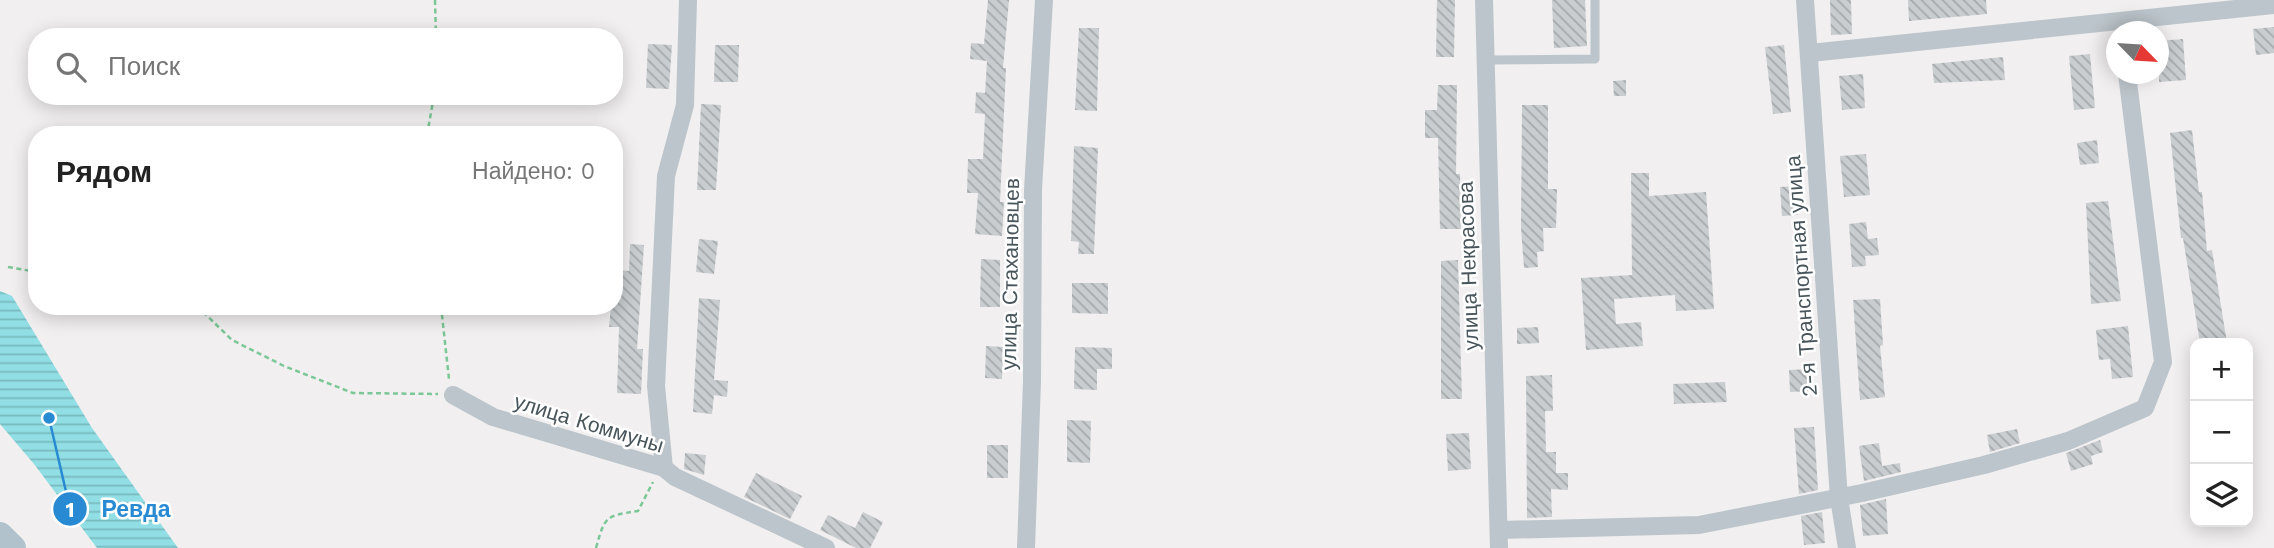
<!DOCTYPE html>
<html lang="ru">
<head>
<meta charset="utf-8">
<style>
	body { margin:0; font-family:"Work Sans",sans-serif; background:#f2f2f2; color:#222 }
	.controls { position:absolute; right:21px; bottom:21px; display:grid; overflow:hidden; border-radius:14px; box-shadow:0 4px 18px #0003 }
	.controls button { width:63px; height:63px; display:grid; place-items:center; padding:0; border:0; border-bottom:2px solid #e0e0e0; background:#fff; color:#222; font:35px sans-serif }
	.compass { position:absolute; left:2106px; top:21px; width:63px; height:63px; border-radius:50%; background:#fff; box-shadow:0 4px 18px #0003; rotate:115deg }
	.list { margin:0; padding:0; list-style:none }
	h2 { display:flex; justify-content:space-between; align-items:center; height:91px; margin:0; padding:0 28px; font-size:30px }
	h2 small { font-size:23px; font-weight:400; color:#767676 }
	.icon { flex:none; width:38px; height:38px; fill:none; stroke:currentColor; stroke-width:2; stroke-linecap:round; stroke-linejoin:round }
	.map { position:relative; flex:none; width:2274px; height:548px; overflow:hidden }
	.search { position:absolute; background:#fff; box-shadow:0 4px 18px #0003; left:28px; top:28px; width:595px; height:77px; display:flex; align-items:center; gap:18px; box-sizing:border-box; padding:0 24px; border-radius:28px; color:#767676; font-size:26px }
	.panel { position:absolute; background:#fff; box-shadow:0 4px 18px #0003; left:28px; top:126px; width:595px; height:189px; border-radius:28px }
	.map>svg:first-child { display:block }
	.water { fill:url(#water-rules) }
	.building { fill:url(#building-back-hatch) }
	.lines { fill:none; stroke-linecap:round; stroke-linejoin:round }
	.path { stroke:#7bc797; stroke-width:2.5; stroke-dasharray:5 3.5; stroke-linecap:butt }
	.service { stroke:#bcc5cb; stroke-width:9 }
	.minor { stroke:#bcc5cb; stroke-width:18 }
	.primary { stroke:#b1c2cc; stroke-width:26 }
	.labels { text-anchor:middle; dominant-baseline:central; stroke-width:5; stroke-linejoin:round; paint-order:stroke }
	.street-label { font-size:21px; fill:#48555b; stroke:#fff }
	.leader { fill:none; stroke:#278ad3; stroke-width:2.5 }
	.callout-dot { fill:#278ad3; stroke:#fff; stroke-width:2.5 }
	.mark-label { font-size:21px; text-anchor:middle; font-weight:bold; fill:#fff }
	.callout-label { font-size:23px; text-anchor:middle; font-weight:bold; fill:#278ad3; stroke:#fff; stroke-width:5; stroke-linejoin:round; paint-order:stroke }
</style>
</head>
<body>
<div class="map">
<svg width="2274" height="548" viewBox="0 0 2274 548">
	<defs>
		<pattern id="water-rules" width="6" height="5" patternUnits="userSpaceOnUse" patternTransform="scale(1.75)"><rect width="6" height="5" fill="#91dfe5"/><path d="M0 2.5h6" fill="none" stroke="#78b8bd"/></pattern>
		<pattern id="building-back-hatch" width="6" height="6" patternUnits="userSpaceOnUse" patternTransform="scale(1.75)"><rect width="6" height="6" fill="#c9cdd0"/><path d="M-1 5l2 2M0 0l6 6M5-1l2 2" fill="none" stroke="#a5a9ac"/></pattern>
	</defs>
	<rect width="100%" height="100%" fill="#f1efef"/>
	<!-- water -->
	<polygon class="water" points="0,291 12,296 92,428 178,548 97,548 34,464 0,424"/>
	<!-- building -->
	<g class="building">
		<polygon points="988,0 1009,0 1003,68 1006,68 1000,202 1004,202 1002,236 975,234 978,193 967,193 968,159 983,159 985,114 975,113 976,92 985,93 987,61 970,59 971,43 984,44"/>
		<polygon points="1437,0 1455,0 1454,57 1436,57"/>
		<polygon points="1552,0 1585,0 1587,46 1554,48"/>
		<polygon points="1830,0 1851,0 1852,34 1831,35"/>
		<polygon points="1908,0 1986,0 1987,14 1909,21"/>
		<polygon points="2274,27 2274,53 2256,55 2253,29"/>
		<polygon points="1079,28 1099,28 1097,111 1075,110"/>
		<polygon points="2183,39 2186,80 2159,82 2159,41"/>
		<polygon points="648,44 672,45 669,89 646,88"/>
		<polygon points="715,45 739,45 738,82 714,82"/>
		<polygon points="1784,45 1791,112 1773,114 1765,47"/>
		<polygon points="2090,54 2095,108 2074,110 2069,56"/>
		<polygon points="2003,57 2005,80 1934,83 1932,64"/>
		<polygon points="1863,74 1865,108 1842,110 1839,76"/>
		<polygon points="1626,80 1626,96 1614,96 1613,81"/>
		<polygon points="1438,85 1457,85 1456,174 1460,174 1461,229 1440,229 1438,138 1425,138 1425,110 1437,110"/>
		<polygon points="701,104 721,105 716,190 697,190"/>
		<polygon points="1522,105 1548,105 1548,189 1557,189 1556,228 1543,228 1544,251 1537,252 1538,267 1524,268 1521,228"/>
		<polygon points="2192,130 2199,192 2202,192 2207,251 2212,250 2227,343 2200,343 2183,238 2181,238 2170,133"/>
		<polygon points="2097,140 2099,163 2080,165 2077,143"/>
		<polygon points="1074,146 1098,148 1094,254 1078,254 1079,242 1071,241"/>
		<polygon points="1866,154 1870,195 1844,197 1840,156"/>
		<polygon points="1631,173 1649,173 1649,196 1706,192 1714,309 1676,311 1675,295 1614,299 1616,324 1641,322 1643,346 1586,350 1581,278 1632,275"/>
		<polygon points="1797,186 1798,215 1782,216 1780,187"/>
		<polygon points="2108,201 2121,301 2091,304 2086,203"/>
		<polygon points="1866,222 1868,239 1877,238 1879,255 1865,256 1866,266 1852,267 1849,224"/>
		<polygon points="699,239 718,241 714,274 696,272"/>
		<polygon points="630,244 644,245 637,349 643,349 641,394 617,393 619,327 609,327 611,306 614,306 614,270 629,271"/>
		<polygon points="981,259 1000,260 1000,307 980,307"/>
		<polygon points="1458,260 1462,399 1441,399 1441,261"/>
		<polygon points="1072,283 1108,283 1108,314 1072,313"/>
		<polygon points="699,298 720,300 714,380 728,381 727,397 714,395 712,414 693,412"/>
		<polygon points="1880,299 1883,345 1880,346 1885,397 1860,400 1853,300"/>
		<polygon points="2128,326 2133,377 2112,379 2110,359 2099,360 2096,330"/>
		<polygon points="1538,327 1539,343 1517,344 1517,328"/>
		<polygon points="986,346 1003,347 1002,379 985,378"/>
		<polygon points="1075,347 1112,348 1112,369 1097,369 1097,390 1074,389"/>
		<polygon points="1811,369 1812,391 1790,392 1789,370"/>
		<polygon points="1552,375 1553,411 1545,411 1546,452 1556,452 1556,473 1568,473 1568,490 1551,489 1552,517 1527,518 1526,376"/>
		<polygon points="1725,382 1727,402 1674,404 1673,384"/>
		<polygon points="1067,420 1091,421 1090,463 1067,462"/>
		<polygon points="1814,427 1818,490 1799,494 1794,428"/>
		<polygon points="2017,429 2020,443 1990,452 1987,435"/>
		<polygon points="1469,433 1471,469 1448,471 1446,434"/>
		<polygon points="2100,440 2103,452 2091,456 2093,464 2071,471 2066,453"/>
		<polygon points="1879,443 1882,466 1900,463 1901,472 1864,481 1859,446"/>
		<rect x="987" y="445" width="21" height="33"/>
		<polygon points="685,453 706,455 704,475 684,469"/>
		<polygon points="756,473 802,496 790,519 744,497"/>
		<polygon points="1886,499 1888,534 1863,536 1860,505"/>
		<polygon points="863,512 883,522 870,548 856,548 820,530 828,515 855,528"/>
		<polygon points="1822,512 1825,543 1804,545 1801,516"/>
	</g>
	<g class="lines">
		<!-- path -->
		<g class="path">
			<polyline points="435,0 436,37"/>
			<polyline points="427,135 434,96"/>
			<polyline points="8,267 37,272"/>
			<polyline points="197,306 232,340 284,366 353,393 438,394"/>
			<polyline points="441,306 449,379"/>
			<path d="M596 548C605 516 605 516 638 511L653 482"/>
		</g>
		<!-- service -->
		<polyline class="service" points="1485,60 1595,59 1595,0"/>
		<!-- minor -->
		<g class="minor">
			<polyline points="1484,0 1499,548"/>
			<polyline points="1805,0 1839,498 1847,548"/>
			<polyline points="1810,53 2274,5"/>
			<polyline points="453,395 493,417 664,468 675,477 826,548"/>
			<polyline points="664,468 656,386 666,176 685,105 688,0"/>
			<polyline points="1500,530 1699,525 1862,493 1984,465 2068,441 2145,408 2163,362 2127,74"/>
			<polyline points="1026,548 1032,381 1033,190 1044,0"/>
		</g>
		<!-- primary -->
		<polyline class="primary" points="0,535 13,548"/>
	</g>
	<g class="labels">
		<!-- street labels -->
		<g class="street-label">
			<text transform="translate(1468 266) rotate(-92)">улица Некрасова</text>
			<text transform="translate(1010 274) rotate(-89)">улица Стахановцев</text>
			<text transform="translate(1801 276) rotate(-94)">2-я Транспортная улица</text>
			<text transform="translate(589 423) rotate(17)">улица Коммуны</text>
		</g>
	</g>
	<!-- callouts -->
	<path class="leader" d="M49 418L70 509"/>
	<g class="callout-dot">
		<circle cx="49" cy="418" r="7"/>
		<circle cx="70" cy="509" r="18"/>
	</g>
	<g class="mark-label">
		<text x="70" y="517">1</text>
	</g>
	<g class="callout-label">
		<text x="136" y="517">Ревда</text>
	</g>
</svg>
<div class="controls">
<button>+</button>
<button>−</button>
<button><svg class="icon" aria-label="layers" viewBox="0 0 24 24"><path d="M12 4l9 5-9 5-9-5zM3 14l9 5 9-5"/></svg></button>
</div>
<svg class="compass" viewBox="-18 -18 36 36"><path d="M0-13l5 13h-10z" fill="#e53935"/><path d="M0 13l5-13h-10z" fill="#767676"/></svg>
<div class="search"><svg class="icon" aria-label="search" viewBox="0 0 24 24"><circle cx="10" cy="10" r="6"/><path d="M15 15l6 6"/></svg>Поиск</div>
<section class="panel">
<h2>Рядом<small>Найдено: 0</small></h2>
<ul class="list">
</ul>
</section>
</div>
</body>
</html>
